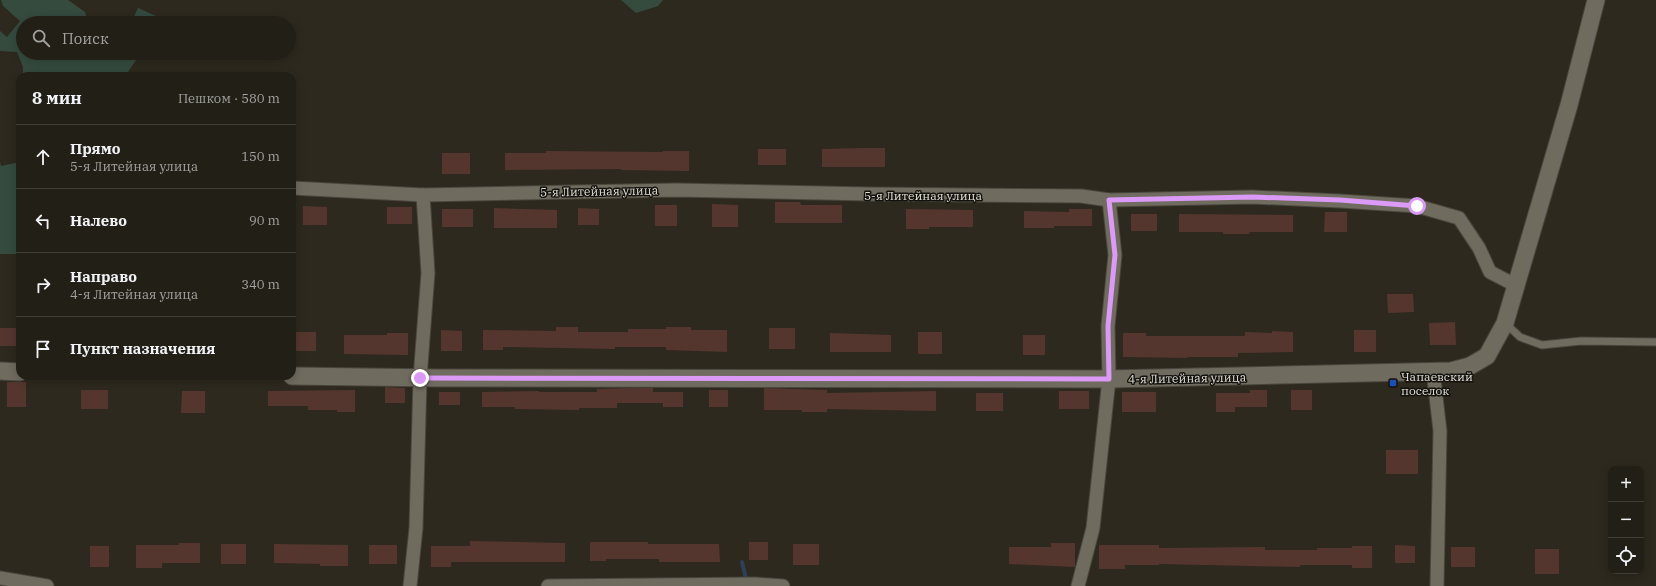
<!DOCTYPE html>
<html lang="ru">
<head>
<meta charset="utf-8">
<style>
	body { margin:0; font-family:"IBM Plex Serif",serif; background:#2a271f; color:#f1f3f6 }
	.controls { position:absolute; right:12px; bottom:12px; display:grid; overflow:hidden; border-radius:8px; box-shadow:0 2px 10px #0003 }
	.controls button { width:36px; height:36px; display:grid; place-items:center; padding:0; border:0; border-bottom:1px solid #3f3d35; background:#221f16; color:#f1f3f6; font:20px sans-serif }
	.stop { position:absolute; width:12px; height:12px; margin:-9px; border:3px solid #da9af6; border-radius:50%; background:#fff }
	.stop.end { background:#da9af6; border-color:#fff; box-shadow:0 1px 4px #0008 }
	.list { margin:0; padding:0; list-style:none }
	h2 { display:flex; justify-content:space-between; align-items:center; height:52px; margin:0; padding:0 16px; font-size:17px }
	h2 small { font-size:13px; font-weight:400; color:#a2a2a1 }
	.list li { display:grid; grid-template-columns:26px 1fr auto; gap:12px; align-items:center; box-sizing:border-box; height:64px; padding:0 16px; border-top:1px solid #3f3d35 }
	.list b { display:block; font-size:15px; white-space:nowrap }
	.list p { margin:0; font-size:13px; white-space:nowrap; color:#a2a2a1 }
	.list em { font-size:13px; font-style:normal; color:#a2a2a1 }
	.icon { flex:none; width:22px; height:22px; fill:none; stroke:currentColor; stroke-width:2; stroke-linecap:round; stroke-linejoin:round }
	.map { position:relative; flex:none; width:1656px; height:586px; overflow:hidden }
	.search { position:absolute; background:#221f16; box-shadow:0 2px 10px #0003; left:16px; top:16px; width:280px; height:44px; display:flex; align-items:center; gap:10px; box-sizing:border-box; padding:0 14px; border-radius:22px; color:#a2a2a1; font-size:15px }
	.panel { position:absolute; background:#221f16; box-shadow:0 2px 10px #0003; left:16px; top:72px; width:280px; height:308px; border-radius:12px }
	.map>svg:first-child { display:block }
	.green { fill:#354b3e }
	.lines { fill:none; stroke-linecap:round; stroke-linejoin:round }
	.stream { stroke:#2e3f56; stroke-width:4 }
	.building { fill:#54362e }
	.service-casing { stroke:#4a473e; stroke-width:9 }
	.minor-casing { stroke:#4a473e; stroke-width:15 }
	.tertiary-casing { stroke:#4a473e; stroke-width:19 }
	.service { stroke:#706b5f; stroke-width:7 }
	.minor { stroke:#706b5f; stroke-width:13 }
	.tertiary { stroke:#706b5f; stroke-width:17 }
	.route { stroke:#da9af6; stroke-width:5 }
	.transit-dot { fill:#1a4fb4; stroke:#14120d; stroke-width:1.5 }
	.labels { text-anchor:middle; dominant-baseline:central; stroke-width:3; stroke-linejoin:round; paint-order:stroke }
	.street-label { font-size:12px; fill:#e2dfd8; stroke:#14120d }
	.poi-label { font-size:12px; fill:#e2dfd8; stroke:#14120d; text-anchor:start }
</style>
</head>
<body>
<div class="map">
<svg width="1656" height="586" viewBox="0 0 1656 586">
	<rect width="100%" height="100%" fill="#2d291e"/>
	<!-- green -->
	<g class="green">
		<polygon points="1,0 68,0 85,12 88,23 23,23 23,53 141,53 125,76 23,76 23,67 17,52 0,51 0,31 7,37 20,21 3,6"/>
		<polygon points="621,0 663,0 658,6 636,13"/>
		<polygon points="138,8 165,20 162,23 131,23"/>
		<polygon points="0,162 1,166 20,162 20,254 0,254"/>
	</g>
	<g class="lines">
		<!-- stream -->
		<polyline class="stream" points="742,562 747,583"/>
	</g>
	<!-- building -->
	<g class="building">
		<polygon points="863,148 885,148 885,167 822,167 822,149"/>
		<rect x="758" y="149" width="28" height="16"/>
		<polygon points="546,151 663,152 663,151 689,151 689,171 621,170 621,169 505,170 505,153 546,153"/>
		<rect x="442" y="153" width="28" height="21"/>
		<polygon points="775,202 800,202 801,205 842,205 842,223 775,223"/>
		<polygon points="712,204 738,205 738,227 712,227"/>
		<rect x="655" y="205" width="22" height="21"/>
		<polygon points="303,206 327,207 327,225 303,225"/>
		<rect x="387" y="207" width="25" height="17"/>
		<polygon points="494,208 557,210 557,228 494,228"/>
		<polygon points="578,208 599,209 599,225 578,225"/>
		<rect x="442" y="209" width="31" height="18"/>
		<polygon points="906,209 973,210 973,227 929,227 929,229 906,229"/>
		<polygon points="1069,209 1092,209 1092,226 1054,226 1054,228 1024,228 1024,211 1069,212"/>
		<polygon points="1325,212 1347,212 1347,232 1324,232"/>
		<rect x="1131" y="214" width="26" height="17"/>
		<polygon points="1179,214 1293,215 1293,232 1249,232 1250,234 1223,234 1223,232 1179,232"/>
		<polygon points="1387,294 1413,294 1414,312 1388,313"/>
		<polygon points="1455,322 1456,345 1430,345 1429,323"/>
		<polygon points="556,327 578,327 578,332 628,332 628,329 666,329 666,327 691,327 691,330 727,330 727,352 666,350 666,347 615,347 615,349 503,347 503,350 483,350 483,330 556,331"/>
		<rect x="0" y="328" width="20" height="18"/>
		<rect x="769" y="328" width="26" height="21"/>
		<polygon points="441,330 462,331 462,351 441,351"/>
		<rect x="1354" y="330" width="22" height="22"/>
		<polygon points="1272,331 1293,332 1293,352 1238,353 1238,357 1188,357 1187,358 1123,357 1123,333 1146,333 1146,336 1245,336 1245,332 1272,333"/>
		<rect x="292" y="332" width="24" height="19"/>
		<rect x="918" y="332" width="24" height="22"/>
		<polygon points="387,333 408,333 408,355 344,354 344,335 387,335"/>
		<polygon points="830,333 891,335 891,352 830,352"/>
		<rect x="1023" y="335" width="22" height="20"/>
		<rect x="7" y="382" width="19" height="25"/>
		<polygon points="385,387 405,388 405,403 385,403"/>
		<polygon points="631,388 653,388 653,392 683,392 683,407 663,407 663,403 617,403 617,408 579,408 579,410 515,409 515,407 482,407 482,392 539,391 539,392 597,392 597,389"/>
		<polygon points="764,388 827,390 827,393 936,391 936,411 827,409 827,412 802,412 802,410 764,410"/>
		<rect x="81" y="390" width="27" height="19"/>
		<polygon points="355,390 355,412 337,412 337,410 308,410 308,406 268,406 268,391"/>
		<rect x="709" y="390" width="19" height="17"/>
		<polygon points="1250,390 1267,390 1267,407 1235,407 1235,412 1216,412 1216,393 1250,393"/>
		<rect x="1291" y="390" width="21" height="20"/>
		<polygon points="182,391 205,391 205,413 181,413"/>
		<rect x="1059" y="391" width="30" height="18"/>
		<rect x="439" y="392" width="21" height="13"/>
		<rect x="1122" y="392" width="34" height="20"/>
		<rect x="976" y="393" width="27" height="18"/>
		<rect x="1386" y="450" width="32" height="24"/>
		<polygon points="470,541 565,543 565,562 451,562 451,567 431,567 431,546 470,546"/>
		<polygon points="590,542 648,542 648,544 719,544 720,562 659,562 659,559 606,559 606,561 590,561"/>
		<rect x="749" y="542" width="19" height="18"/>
		<polygon points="179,543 200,543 200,563 162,563 162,568 136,568 136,545 179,545"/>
		<polygon points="1051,543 1075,543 1075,567 1009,564 1009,547 1051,547"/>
		<rect x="221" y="544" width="25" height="20"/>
		<polygon points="274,544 348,545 348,566 320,566 320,564 274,563"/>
		<rect x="793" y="544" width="26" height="21"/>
		<rect x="369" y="545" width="28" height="19"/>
		<polygon points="1099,545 1159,545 1159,548 1265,547 1265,550 1317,550 1317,548 1352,548 1352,546 1372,546 1372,568 1352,568 1352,565 1300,565 1300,567 1159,564 1159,565 1125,565 1125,569 1099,569"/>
		<polygon points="1395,545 1415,546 1415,563 1395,563"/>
		<rect x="90" y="546" width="19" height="21"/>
		<rect x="1451" y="547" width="24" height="20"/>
		<rect x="1535" y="549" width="24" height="25"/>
	</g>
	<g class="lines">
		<!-- service casing -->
		<g class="service-casing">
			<polyline id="service" points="1505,323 1520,337 1542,345 1581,341 1656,342"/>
		</g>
		<!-- minor casing -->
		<g class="minor-casing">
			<g id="minor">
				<polyline points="292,188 423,195 676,190 869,194 1081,196 1109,200 1252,197 1340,201 1417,206 1459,218 1479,248 1490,272 1517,286"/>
				<polyline points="1433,371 1440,431 1437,586"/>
				<polyline points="0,578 47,586"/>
				<polyline points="410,586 416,528 420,378 428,273 423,195"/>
				<polyline points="548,586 755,584 783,586"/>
				<polyline points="1078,586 1093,528 1109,379 1108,326 1115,255 1109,200"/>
			</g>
		</g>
		<!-- tertiary casing -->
		<g class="tertiary-casing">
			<g id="tertiary">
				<polyline points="0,371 20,372"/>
				<polyline points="292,376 438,378 1109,379 1451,371 1470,366 1487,356 1505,323 1569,105 1596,0"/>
			</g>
		</g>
		<!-- service -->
		<use href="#service" class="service"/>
		<!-- minor -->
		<use href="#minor" class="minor"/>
		<!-- tertiary -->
		<use href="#tertiary" class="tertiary"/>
	</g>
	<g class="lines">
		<!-- route -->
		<polyline class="route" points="420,378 1109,379 1108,326 1115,255 1109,200 1252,197 1340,200 1417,206"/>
	</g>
	<!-- markers -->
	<rect class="transit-dot" x="1389" y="379" width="8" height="8" rx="2"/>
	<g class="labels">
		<!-- street labels -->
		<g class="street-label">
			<text transform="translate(599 191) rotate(-1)">5-я Литейная улица</text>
			<text x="923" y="195">5-я Литейная улица</text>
			<text transform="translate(1187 378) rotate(-1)">4-я Литейная улица</text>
		</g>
		<!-- poi labels -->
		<g class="poi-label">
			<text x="1401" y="376">Чапаевский<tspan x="1401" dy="14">поселок</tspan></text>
		</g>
	</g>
</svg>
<div class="controls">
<button>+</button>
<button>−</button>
<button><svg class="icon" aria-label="locate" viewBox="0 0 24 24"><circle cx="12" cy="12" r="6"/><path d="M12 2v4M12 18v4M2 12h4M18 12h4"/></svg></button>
</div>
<div class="stop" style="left:1417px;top:206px"></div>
<div class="stop end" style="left:420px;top:378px"></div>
<div class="search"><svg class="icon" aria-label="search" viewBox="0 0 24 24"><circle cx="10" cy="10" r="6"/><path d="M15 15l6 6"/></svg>Поиск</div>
<section class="panel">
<h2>8 мин<small>Пешком · 580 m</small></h2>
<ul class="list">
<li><svg class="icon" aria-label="ahead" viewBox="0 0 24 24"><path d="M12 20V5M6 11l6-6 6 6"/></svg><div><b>Прямо</b><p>5-я Литейная улица</p></div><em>150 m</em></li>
<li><svg class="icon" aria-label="left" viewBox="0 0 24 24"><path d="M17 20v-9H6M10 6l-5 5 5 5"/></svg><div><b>Налево</b></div><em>90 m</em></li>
<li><svg class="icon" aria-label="right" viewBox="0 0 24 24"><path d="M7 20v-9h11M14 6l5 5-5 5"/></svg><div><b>Направо</b><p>4-я Литейная улица</p></div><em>340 m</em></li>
<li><svg class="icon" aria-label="arrive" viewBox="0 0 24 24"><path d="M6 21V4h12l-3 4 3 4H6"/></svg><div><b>Пункт назначения</b></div></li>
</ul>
</section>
</div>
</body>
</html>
